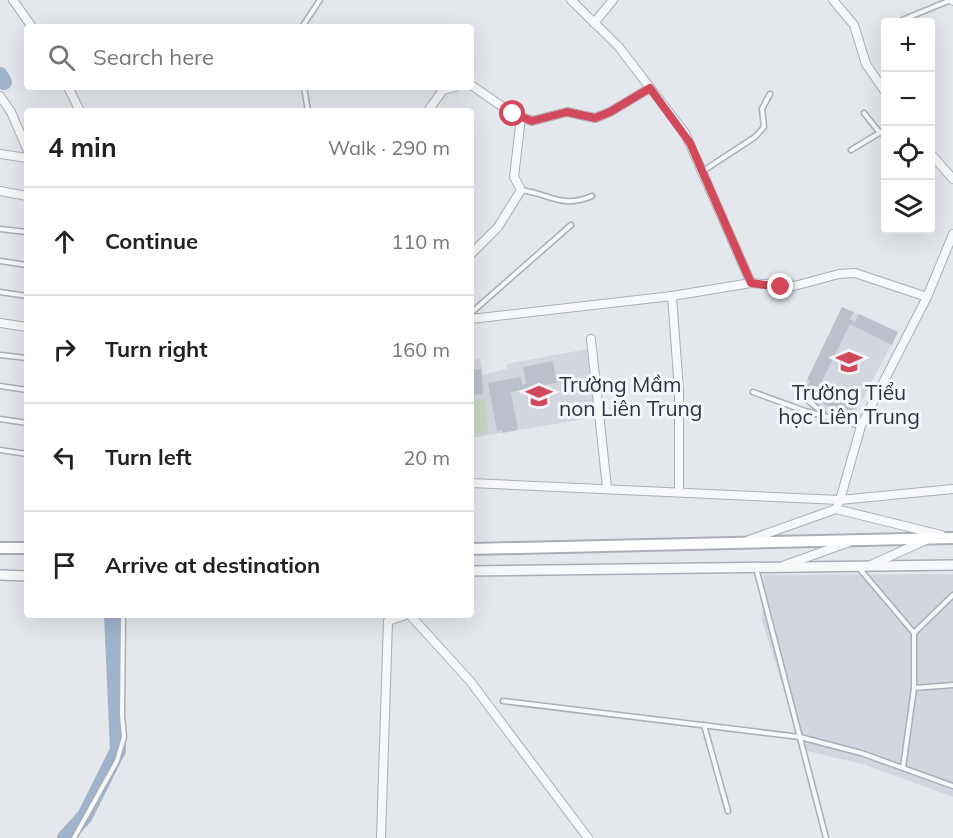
<!DOCTYPE html>
<html lang="en">
<head>
<meta charset="utf-8">
<style>
	body { margin:0; font-family:Mulish,sans-serif; background:#f6f6f6; color:#222 }
	.controls { position:absolute; right:18px; top:18px; display:grid; overflow:hidden; border-radius:6px; box-shadow:0 6px 24px #0002 }
	.controls button { width:54px; height:54px; display:grid; place-items:center; padding:0; border:0; border-bottom:2px solid #e0e0e0; background:#fff; color:#222; font:30px sans-serif }
	.stop { position:absolute; width:18px; height:18px; margin:-14px; border:4px solid #d1495b; border-radius:50%; background:#fff }
	.stop.end { background:#d1495b; border-color:#fff; box-shadow:0 2px 6px #0008 }
	.list { margin:0; padding:0; list-style:none }
	h2 { display:flex; justify-content:space-between; align-items:center; height:78px; margin:0; padding:0 24px; font-size:26px }
	h2 small { font-size:20px; font-weight:400; color:#767676 }
	.list li { display:grid; grid-template-columns:39px 1fr auto; gap:18px; align-items:center; box-sizing:border-box; height:108px; padding:0 24px; border-top:2px solid #e0e0e0 }
	.list b { display:block; font-size:22px; white-space:nowrap }
	.list em { font-size:20px; font-style:normal; color:#767676 }
	.icon { flex:none; width:33px; height:33px; fill:none; stroke:currentColor; stroke-width:2; stroke-linecap:round; stroke-linejoin:round }
	.map { position:relative; flex:none; width:953px; height:838px; overflow:hidden }
	.search { position:absolute; background:#fff; box-shadow:0 6px 24px #0002; left:24px; top:24px; width:450px; height:66px; display:flex; align-items:center; gap:15px; box-sizing:border-box; padding:0 21px; border-radius:6px; color:#767676; font-size:22px }
	.panel { position:absolute; background:#fff; box-shadow:0 6px 24px #0002; left:24px; top:108px; width:450px; height:510px; border-radius:6px }
	.map>svg:first-child { display:block }
	.built { fill:#d2d6de }
	.green { fill:#c9d6c5 }
	.lines { fill:none; stroke-linecap:round; stroke-linejoin:round }
	.river { stroke:#9fb4cc; stroke-width:16 }
	.building { fill:#bbc0ca }
	.service-casing { stroke:#a9aeb7; stroke-width:7 }
	.minor-casing { stroke:#a9aeb7; stroke-width:10 }
	.tertiary-casing { stroke:#a9aeb7; stroke-width:12 }
	.secondary-casing { stroke:#a9aeb7; stroke-width:14 }
	.service { stroke:#f7f8fa; stroke-width:4 }
	.minor { stroke:#f7f8fa; stroke-width:8 }
	.tertiary { stroke:#f7f8fa; stroke-width:9 }
	.secondary { stroke:#fff; stroke-width:10 }
	.route { stroke:#d1495b; stroke-width:8 }
	.labels { text-anchor:middle; dominant-baseline:central; stroke-width:6; stroke-linejoin:round; paint-order:stroke }
	.poi-label { font-size:21px; fill:#2b3445; stroke:#f4f6f9; text-anchor:start }
</style>
</head>
<body>
<div class="map">
<svg width="953" height="838" viewBox="0 0 953 838">
	<rect width="100%" height="100%" fill="#e4e7ec"/>
	<!-- built -->
	<g class="built">
		<polygon points="842,307 898,332 852,419 817,407 801,392"/>
		<polygon points="587,349 596,417 471,438 471,360 480,359 483,375 507,369 507,364"/>
		<polygon points="953,574 953,797 866,765 803,750 762,621 764,575"/>
	</g>
	<!-- green -->
	<polygon class="green" points="485,399 488,433 472,434 471,400"/>
	<g class="lines">
		<!-- river -->
		<g class="river">
			<polyline points="0,75 4,82"/>
			<polyline points="65,838 85,816 118,750 112,615"/>
		</g>
	</g>
	<!-- building -->
	<g class="building">
		<polygon points="842,307 854,312 850,319 855,322 859,314 898,332 892,345 850,324 820,385 846,397 848,393 858,398 849,416 804,394 810,381 807,380"/>
		<polygon points="553,361 556,379 562,374 568,379 564,384 560,382 511,392 518,430 502,433 502,430 497,431 488,383 521,377 522,385 526,384 523,367"/>
		<polygon points="481,369 483,394 471,395 471,370"/>
	</g>
	<g class="lines">
		<!-- service casing -->
		<g class="service-casing">
			<g id="service">
				<polyline points="902,20 951,0"/>
				<polyline points="302,27 320,0"/>
				<polyline points="304,87 308,111"/>
				<polyline points="864,113 880,133"/>
				<polyline points="851,150 886,129"/>
				<polyline points="703,171 755,137 764,127 762,109 770,94"/>
				<path d="M521 190C550 194 562 209 592 196"/>
				<polyline points="0,229 27,232"/>
				<polyline points="0,261 27,265"/>
				<polyline points="0,292 27,296"/>
				<polyline points="471,313 571,225"/>
				<polyline points="0,355 27,358"/>
				<polyline points="0,386 27,390"/>
				<polyline points="753,392 805,411 861,426"/>
				<polyline points="800,394 823,413"/>
				<polyline points="0,419 27,423"/>
				<polyline points="0,450 27,454"/>
				<polyline points="756,568 826,838"/>
				<polyline points="859,568 914,633 914,688 903,768"/>
				<polyline points="914,633 953,595"/>
				<polyline points="914,688 953,685"/>
				<polyline points="503,701 800,737 861,753 953,786"/>
				<polyline points="704,725 728,811"/>
				<polyline points="74,838 117,761 124,737 122,715 123,615"/>
			</g>
		</g>
		<!-- minor casing -->
		<g class="minor-casing">
			<g id="minor">
				<polyline points="13,0 32,27"/>
				<polyline points="571,0 618,46 685,133 751,283"/>
				<polyline points="833,0 854,25 866,64 886,93"/>
				<polyline points="953,0 953,1"/>
				<polyline points="594,23 613,0"/>
				<polyline points="471,85 513,114 532,121 567,112 595,118 610,112 650,88"/>
				<polyline points="68,87 80,111"/>
				<polyline points="0,96 11,112 27,149"/>
				<polyline points="428,111 443,90 455,87"/>
				<polyline points="930,153 953,179"/>
				<polyline points="0,154 27,158"/>
				<polyline points="0,191 27,196"/>
				<polyline points="953,234 927,297 861,426 840,500 953,489"/>
				<polyline points="471,254 498,227 521,190 514,177 521,117"/>
				<polyline points="672,296 679,390 679,491"/>
				<polyline points="471,319 672,296 751,283 794,286 839,274 855,273 927,297"/>
				<polyline points="0,323 27,327"/>
				<polyline points="591,339 607,488"/>
				<polyline points="471,483 840,500 836,509 941,535"/>
				<polyline points="749,540 836,509"/>
				<polyline points="785,565 847,543"/>
				<polyline points="871,565 926,540"/>
				<polyline points="410,615 470,681 588,838"/>
				<polyline points="381,838 388,621 406,615"/>
			</g>
		</g>
		<!-- tertiary casing -->
		<g class="tertiary-casing">
			<g id="tertiary">
				<polyline points="471,571 953,565"/>
				<polyline points="0,575 27,576"/>
			</g>
		</g>
		<!-- secondary casing -->
		<g class="secondary-casing">
			<g id="secondary">
				<polyline points="0,548 27,548"/>
				<polyline points="471,549 953,538"/>
			</g>
		</g>
		<!-- service -->
		<use href="#service" class="service"/>
		<!-- minor -->
		<use href="#minor" class="minor"/>
		<!-- tertiary -->
		<use href="#tertiary" class="tertiary"/>
		<!-- secondary -->
		<use href="#secondary" class="secondary"/>
	</g>
	<g class="lines">
		<!-- route -->
		<polyline class="route" points="513,114 532,121 567,112 595,118 610,112 650,88 690,143 751,283 781,287"/>
	</g>
	<!-- icons -->
	<defs>
		<g id="school-bare" transform="scale(2.07)"><path d="M0-5L7-2L0 1L-7-2ZM-4 1L0 2.5L4 1V4Q0 6-4 4Z" fill="#d1495b" stroke="#f4f6f9" stroke-width="2.5" paint-order="stroke"/></g>
	</defs>
	<g fill-rule="evenodd">
		<use href="#school-bare" x="849" y="362"/>
		<use href="#school-bare" x="539" y="396"/>
	</g>
	<g class="labels">
		<!-- poi labels -->
		<g class="poi-label">
			<text x="559" y="384">Trường Mầm<tspan x="559" dy="24">non Liên Trung</tspan></text>
			<text x="849" y="392" text-anchor="middle">Trường Tiểu<tspan x="849" dy="24">học Liên Trung</tspan></text>
		</g>
	</g>
</svg>
<div class="controls">
<button>+</button>
<button>−</button>
<button><svg class="icon" aria-label="locate" viewBox="0 0 24 24"><circle cx="12" cy="12" r="6"/><path d="M12 2v4M12 18v4M2 12h4M18 12h4"/></svg></button>
<button><svg class="icon" aria-label="layers" viewBox="0 0 24 24"><path d="M12 4l9 5-9 5-9-5zM3 14l9 5 9-5"/></svg></button>
</div>
<div class="stop" style="left:513px;top:114px"></div>
<div class="stop end" style="left:781px;top:287px"></div>
<div class="search"><svg class="icon" aria-label="search" viewBox="0 0 24 24"><circle cx="10" cy="10" r="6"/><path d="M15 15l6 6"/></svg>Search here</div>
<section class="panel">
<h2>4 min<small>Walk · 290 m</small></h2>
<ul class="list">
<li><svg class="icon" aria-label="ahead" viewBox="0 0 24 24"><path d="M12 20V5M6 11l6-6 6 6"/></svg><div><b>Continue</b></div><em>110 m</em></li>
<li><svg class="icon" aria-label="right" viewBox="0 0 24 24"><path d="M7 20v-9h11M14 6l5 5-5 5"/></svg><div><b>Turn right</b></div><em>160 m</em></li>
<li><svg class="icon" aria-label="left" viewBox="0 0 24 24"><path d="M17 20v-9H6M10 6l-5 5 5 5"/></svg><div><b>Turn left</b></div><em>20 m</em></li>
<li><svg class="icon" aria-label="arrive" viewBox="0 0 24 24"><path d="M6 21V4h12l-3 4 3 4H6"/></svg><div><b>Arrive at destination</b></div></li>
</ul>
</section>
</div>
</body>
</html>
